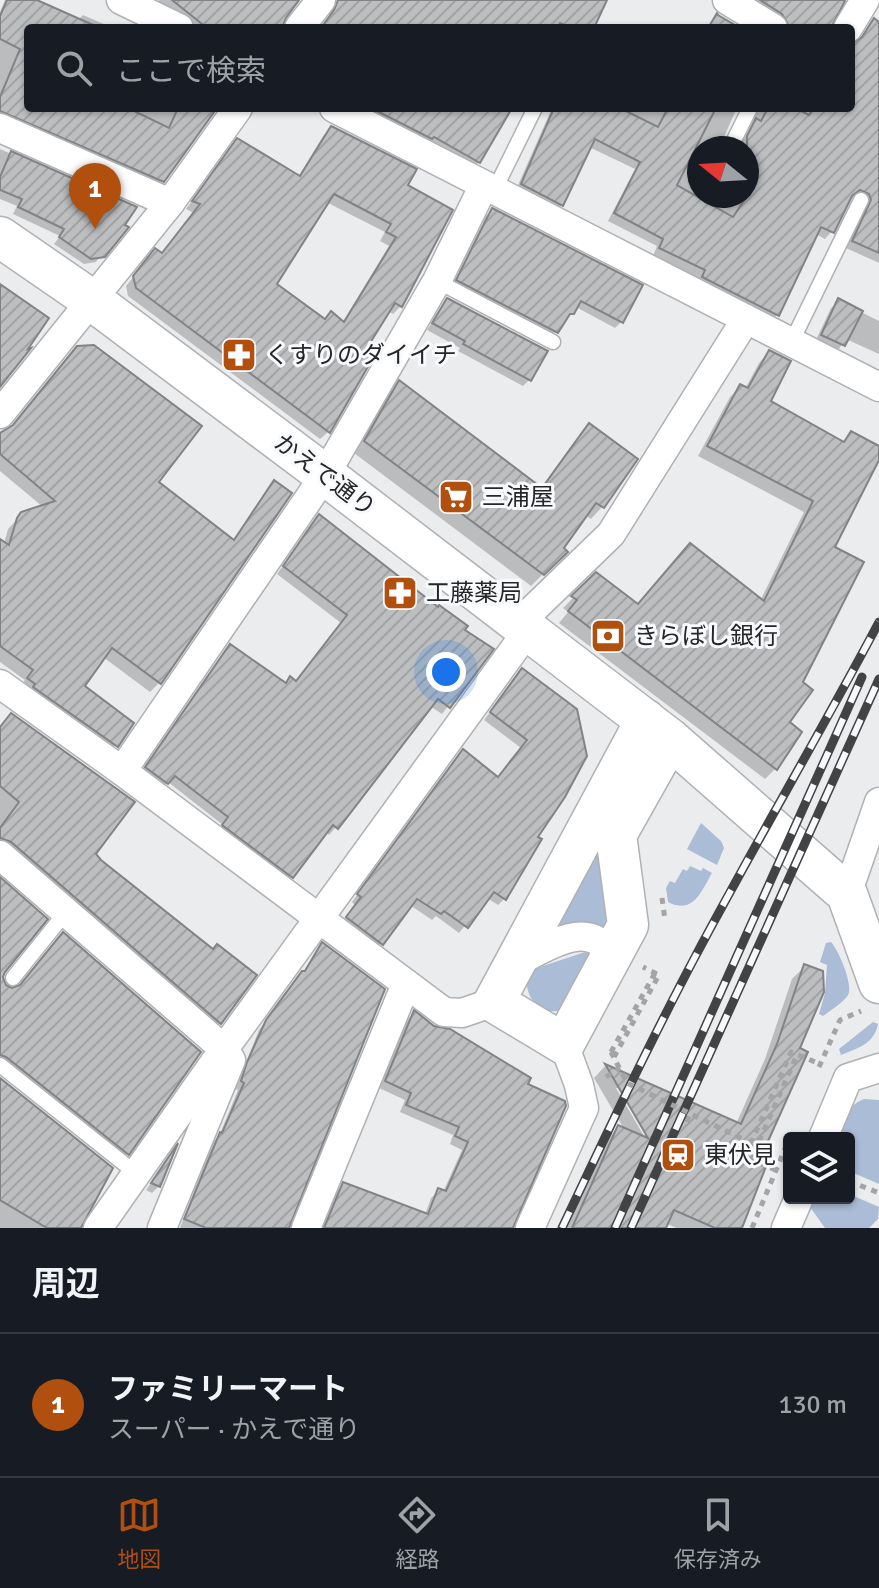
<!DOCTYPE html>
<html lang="ja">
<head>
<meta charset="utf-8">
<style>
	body { margin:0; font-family:Signika,"Noto Sans JP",sans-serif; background:#242831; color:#f1f3f6 }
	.controls { position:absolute; right:24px; bottom:24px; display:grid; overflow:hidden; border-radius:8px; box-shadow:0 2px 6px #0004 }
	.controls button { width:72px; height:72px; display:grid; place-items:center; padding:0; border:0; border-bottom:2px solid #363941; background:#171b24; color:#f1f3f6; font:40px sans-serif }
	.compass { position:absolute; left:687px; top:136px; width:72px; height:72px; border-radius:50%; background:#171b24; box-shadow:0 2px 6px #0004; rotate:288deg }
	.you { position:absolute; left:446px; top:672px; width:28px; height:28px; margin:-20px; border:6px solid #fff; border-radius:50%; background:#1a73e8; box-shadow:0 0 0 12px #1a73e833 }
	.badge { display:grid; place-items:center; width:52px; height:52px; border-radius:50%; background:#b14f0f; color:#fff; font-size:26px; font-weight:700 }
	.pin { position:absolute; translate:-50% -66px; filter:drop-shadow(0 2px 4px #0008) }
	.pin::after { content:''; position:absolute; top:42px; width:28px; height:24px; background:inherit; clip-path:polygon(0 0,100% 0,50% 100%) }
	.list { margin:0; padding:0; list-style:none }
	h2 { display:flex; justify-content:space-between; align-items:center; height:104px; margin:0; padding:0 32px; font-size:34px }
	h2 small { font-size:26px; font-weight:400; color:#9ea1a6 }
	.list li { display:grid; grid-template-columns:52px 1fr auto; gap:24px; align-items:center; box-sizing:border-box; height:144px; padding:0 32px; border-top:2px solid #363941 }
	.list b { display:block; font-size:30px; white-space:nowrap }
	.list p { margin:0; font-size:26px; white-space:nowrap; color:#9ea1a6 }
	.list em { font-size:26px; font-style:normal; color:#9ea1a6 }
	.icon { flex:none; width:44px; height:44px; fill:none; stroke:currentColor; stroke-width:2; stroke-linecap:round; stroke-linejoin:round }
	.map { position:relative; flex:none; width:879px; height:1228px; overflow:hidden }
	.search { position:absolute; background:#171b24; box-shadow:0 2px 6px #0004; left:24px; right:24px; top:24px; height:88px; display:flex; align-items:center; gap:20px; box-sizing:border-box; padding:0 28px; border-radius:8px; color:#9ea1a6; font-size:30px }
	.sheet { height:248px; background:#171b24 }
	nav { display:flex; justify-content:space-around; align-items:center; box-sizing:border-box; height:112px; border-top:2px solid #363941; background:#171b24; font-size:22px; color:#9ea1a6 }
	nav a { display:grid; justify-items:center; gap:4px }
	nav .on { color:#b14f0f }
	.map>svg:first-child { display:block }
	.green { fill:#aabcd6 }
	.shadow { fill:#0003; fill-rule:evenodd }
	.building { fill:url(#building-hatch); stroke:#828386; stroke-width:2; fill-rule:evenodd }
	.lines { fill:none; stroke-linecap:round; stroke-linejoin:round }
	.lane-casing { stroke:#afb1b3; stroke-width:17 }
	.street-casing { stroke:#afb1b3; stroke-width:31 }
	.secondary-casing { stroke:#afb1b3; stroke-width:43 }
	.path { stroke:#a2a4a5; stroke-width:5; stroke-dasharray:6 6; stroke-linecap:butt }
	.lane { stroke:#fff; stroke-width:14 }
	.street { stroke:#fff; stroke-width:28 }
	.secondary { stroke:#fff; stroke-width:40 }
	.rail-casing { stroke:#424344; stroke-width:9 }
	.rail { stroke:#f7f9fc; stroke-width:6; stroke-dasharray:18; stroke-linecap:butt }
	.path-bridge { stroke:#a2a4a5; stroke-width:5; stroke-dasharray:6 6; stroke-linecap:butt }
	.labels { text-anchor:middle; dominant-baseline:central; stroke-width:6; stroke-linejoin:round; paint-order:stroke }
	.poi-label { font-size:24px; fill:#252626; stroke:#f7f9fc; text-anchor:start }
	.street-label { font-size:24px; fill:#252626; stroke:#f7f9fc }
</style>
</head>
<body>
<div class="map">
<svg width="879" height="1228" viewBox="0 0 879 1228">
	<defs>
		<pattern id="building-hatch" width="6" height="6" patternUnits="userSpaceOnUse" patternTransform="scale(2)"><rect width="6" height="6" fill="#bcbec0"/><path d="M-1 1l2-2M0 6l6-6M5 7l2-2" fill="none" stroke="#a1a3a5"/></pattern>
	</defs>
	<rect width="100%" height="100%" fill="#eaecee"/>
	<!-- green -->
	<g class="green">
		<polygon points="624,790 616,926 605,929 588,922 552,934"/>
		<polygon points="701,823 721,841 724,848 717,865 687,849"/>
		<path d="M690 866 701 871 703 868 712 873C701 892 693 915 668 902L666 888 670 881 675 883 683 869 687 871Z"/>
		<path d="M831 942C838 949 854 986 848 995 843 1003 831 1010 823 1016L819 1014 825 993 827 965 820 962 826 943Z"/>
		<path d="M585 952 592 955 561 1010C537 1017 522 993 528 971Z"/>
		<path d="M873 1022 878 1024C874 1044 858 1048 841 1055L839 1049Z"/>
		<path d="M864 1099 879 1100V1184L849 1171V1138H836C843 1122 846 1106 864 1099Z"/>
		<polygon points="849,1194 879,1207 878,1219 869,1228 825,1228 810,1207 812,1198 849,1198"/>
	</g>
	<!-- shadow -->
	<g class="shadow">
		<polygon points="5,0 34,0 78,20 83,15 113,28 28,28 28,108 215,108 156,187 0,118 0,12"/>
		<polygon points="159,0 297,0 283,17 281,28 188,28 187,22 158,2"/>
		<polygon points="338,0 372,28 321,28 328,20 331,7"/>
		<polygon points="390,0 604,0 589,28 421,28"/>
		<polygon points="741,0 839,0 829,28 781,28"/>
		<polygon points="874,21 879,24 879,263 846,248 864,207 859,198 851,197 832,231 825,239 816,234 777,315 770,323 696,285 699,278 653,256 657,246 608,221 635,169 589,147 562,205 554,212 515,192 552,108 737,108 719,148 699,148 699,196 747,196 747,148 739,148 753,121 752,111 749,108 851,108 851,46 855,45"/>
		<polygon points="350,108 509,108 479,162 472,170"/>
		<path d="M331 128 406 186 401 306 393 314 388 311 368 343 328 432 320 439 128 296 126 286 148 259 161 255 194 213 186 209 230 149 298 177 323 136ZM326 202 385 232 380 241 389 246 342 323 324 321 275 284Z"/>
		<polygon points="0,149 134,208 96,262 84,264 54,244 60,236 13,214 17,206 0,199"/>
		<polygon points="492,210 640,286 621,322 615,328 576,307 550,338 452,287 486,216"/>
		<polygon points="447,300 529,380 523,386 458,351 460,348 427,330"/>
		<polygon points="839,301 879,321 879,354 846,339 836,353 815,342 831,308"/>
		<polygon points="769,352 769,402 842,443 851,434 879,448 879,455 832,547 800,682 776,768 765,779 559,623 568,612 563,608 596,575 637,606 760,601 804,512 698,456 730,397 740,387 745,389 759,363"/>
		<polygon points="400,383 540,489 578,437 590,425 635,459 602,507 591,519 585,515 561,549 565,552 531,586 354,453 388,394"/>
		<polygon points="0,436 157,482 232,541 275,483 160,682 150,692 103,657 82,686 132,723 107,755 19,688 25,680 0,662 0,541 4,544 8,529 22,514 43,507 0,471"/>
		<polygon points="319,517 462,631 491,649 442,714 430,706 336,827 329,835 325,832 284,883 216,833 223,825 168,782 160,790 139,775 230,647 285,684 295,683 341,623 277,574"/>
		<polygon points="522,670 536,838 505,898 498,905 487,898 459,933 436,916 432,920 410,905 375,951 340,925 355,905 352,902 456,759 497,779 521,748 484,720"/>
		<polygon points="0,728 220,1023 213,1029 0,846"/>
		<polygon points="0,880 1,977 5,987 127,1153 121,1160 0,1063"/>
		<polygon points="323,945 288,1228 180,1228 213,1142 219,1136 238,1090 235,1089 259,1030"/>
		<path d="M805 966 798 1049 762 1149 739 1228H676L666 1223 663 1228H567L606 1139 619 1127 624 1129 594 1078 605 1066 736 1124 765 1059 792 979ZM616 1088H621L654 1146 651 1148Z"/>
		<polygon points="414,1013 526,1085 511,1228 321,1228 336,1192 344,1184 425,1215 431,1198 439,1191 443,1192 462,1150 450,1144 453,1135 400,1112 405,1100 379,1088 407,1020"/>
		<polygon points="0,1080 78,1228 0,1228"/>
		<polygon points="173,1152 159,1186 152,1193 146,1190"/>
	</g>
	<!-- building -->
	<g class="building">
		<polygon points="7,0 37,0 100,28 28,28 28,108 128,108 169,128 178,108 217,108 164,182 0,111 0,97 20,49 0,39 0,16"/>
		<polygon points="172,0 299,0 286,18 282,28 207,28"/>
		<polygon points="338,0 607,0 594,28 571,28 560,23 557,28 321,28 334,10"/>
		<polygon points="760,0 843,0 845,1 831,28 790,28 782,14"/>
		<polygon points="717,13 718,15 740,28 708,28"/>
		<polygon points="874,18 879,22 879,253 852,241 871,200 869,194 860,190 852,196 834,233 821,227 779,316 702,277 705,270 659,248 663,239 614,213 640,162 595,139 563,206 521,184 554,108 620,108 658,127 668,108 716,108 677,185 733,217 747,196 747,136 756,118 761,121 768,108 795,108 809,115 814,108 851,108 851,44 862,37"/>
		<polygon points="371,108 512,108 480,163 434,137 432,139"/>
		<path d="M331 126 417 169 408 185 453 210 402 307 395 303 370 343 378 349 330 433 136 288 133 276 155 248 162 253 200 204 192 201 237 138 300 176ZM334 194 391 224 386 232 396 237 344 322 331 311 325 319 277 284Z"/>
		<polygon points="11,151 137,207 125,225 129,227 105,257 91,259 59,237 64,229 18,207 22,199 0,190 0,177"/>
		<polygon points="492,208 643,285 623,323 581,301 574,314 570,314 558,333 456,280"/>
		<polygon points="0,284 49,318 28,349 31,348 0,387"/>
		<polygon points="447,298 548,351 531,381 463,344 465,341 432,323"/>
		<polygon points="838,298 863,311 845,346 821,335"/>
		<polygon points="94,345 202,426 159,482 234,540 274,480 292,493 161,684 112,648 85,686 134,723 118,747 33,687 35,684 27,678 33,670 0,646 0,539 9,545 17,518 21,512 55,501 0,454 0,433 13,425 77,346"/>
		<polygon points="769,350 791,361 771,401 844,442 851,431 879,446 879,460 835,547 864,562 803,682 813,690 790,722 802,732 777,770 568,611 577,600 571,596 596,572 638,604 690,543 764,601 813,501 707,446 740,384 748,388"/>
		<polygon points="399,380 542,488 589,423 638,459 604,508 596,503 564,548 568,552 544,575 364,441"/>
		<polygon points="319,514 438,607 439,605 468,626 465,630 494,649 450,708 438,699 338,829 333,825 293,878 222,825 228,817 175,776 168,784 145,767 230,644 286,683 290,676 296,681 347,615 283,566"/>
		<polygon points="522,668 577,709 587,756 565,797 538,837 542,839 506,900 494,892 468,928 444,911 441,914 417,899 383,945 346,917 361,897 357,894 463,749 498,777 527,740 490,712"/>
		<polygon points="11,713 135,802 96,854 101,860 213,949 217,944 257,975 221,1024 11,842 0,838 0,828 19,802 0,786 0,727"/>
		<polygon points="0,877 48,919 5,972 3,977 6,985 12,988 20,985 63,932 201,1052 129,1155 6,1057 0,1055"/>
		<polygon points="322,942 385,989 289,1228 206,1228 184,1219 220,1132 222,1133 244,1083 241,1081 247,1062 266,1020 302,971 305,971"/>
		<polygon points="804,964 823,971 824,992 800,1048 808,1052 765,1148 772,1151 742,1228 715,1228 674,1210 666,1228 572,1228 618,1125 648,1138 605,1064 741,1124 777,1044"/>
		<polygon points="414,1010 434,1026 450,1029 531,1078 528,1084 565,1101 566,1106 513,1228 324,1228 343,1182 428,1214 438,1188 446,1191 468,1142 455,1136 459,1127 406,1105 411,1093 385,1081"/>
		<polygon points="0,1078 113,1168 81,1228 47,1228 0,1200"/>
		<polygon points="178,1143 160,1187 151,1183"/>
	</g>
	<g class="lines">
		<!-- lane casing -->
		<g class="lane-casing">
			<g id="lane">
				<polyline points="730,148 750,108"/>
				<polyline points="494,191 535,108"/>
				<polyline points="437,281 553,342"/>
				<polyline points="792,341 861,200"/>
				<polyline points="13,978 66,912"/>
				<polyline points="0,1065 137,1174"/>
			</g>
		</g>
		<!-- street casing -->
		<g class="street-casing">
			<g id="street">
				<polyline points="121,0 179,28"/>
				<polyline points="727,0 773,28"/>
				<polyline points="299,28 321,0"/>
				<polyline points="848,28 865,0"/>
				<polyline points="334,108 879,387"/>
				<polyline points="0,128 170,203"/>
				<polyline points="0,414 170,203 238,108"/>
				<polyline points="520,622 611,534 746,319"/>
				<polyline points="0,684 122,771 444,1012 462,1013 494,1002"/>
				<polyline points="122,771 325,475 437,281 484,185"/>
				<polyline points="0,855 224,1049 231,1060 162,1228"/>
				<polyline points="847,894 879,802"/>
				<path d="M517 962C547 947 590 916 612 957"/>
				<polyline points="823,1138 848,1078 879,1068"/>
				<polyline points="98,1228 224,1049 529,629"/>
				<polyline points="306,1228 406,984"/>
				<polyline points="530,1228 584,1108 579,1085 564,1044"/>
				<polyline points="786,1228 799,1198"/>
			</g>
		</g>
		<!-- secondary casing -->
		<g class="secondary-casing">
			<g id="secondary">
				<polyline points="0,237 93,301 325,475 670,739 847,894 879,983"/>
				<polyline points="646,720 494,1002 564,1044 628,925 616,835 670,739"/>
			</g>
		</g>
		<!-- path -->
		<g class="path">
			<polyline points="662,898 665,920"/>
			<polyline points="611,1052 655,973"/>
			<polyline points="614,1057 659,975 643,967"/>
			<polyline points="819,1067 840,1020 861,1011"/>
			<polyline points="606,1077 620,1068"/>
			<polyline points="687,1122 689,1115"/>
			<polyline points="751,1143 757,1146 797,1055"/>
			<polyline points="776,1170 745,1157 791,1052 820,1064"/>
			<polyline points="849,1181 879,1193"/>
			<polyline points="752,1228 789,1139"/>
		</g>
		<!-- lane -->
		<use href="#lane" class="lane"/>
		<!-- street -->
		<use href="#street" class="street"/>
		<!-- secondary -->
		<use href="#secondary" class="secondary"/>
		<!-- rail casing -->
		<g class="rail-casing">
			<g id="rail">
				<path d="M562 1228C605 1137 648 1046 695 957 755 844 819 735 879 622"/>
				<polyline points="615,1228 862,677"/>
				<polyline points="631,1228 879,679"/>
			</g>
		</g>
		<!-- rail -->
		<use href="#rail" class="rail"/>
		<!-- path-bridge -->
		<polyline class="path-bridge" points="611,1052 627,1083 751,1143"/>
	</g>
	<!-- icons -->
	<defs>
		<g id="pharmacy-square" transform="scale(1.8)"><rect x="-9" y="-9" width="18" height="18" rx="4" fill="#b14f0f" stroke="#f7f9fc"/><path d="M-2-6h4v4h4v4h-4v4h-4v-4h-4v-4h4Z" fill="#fff"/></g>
		<g id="supermarket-square" transform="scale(1.8)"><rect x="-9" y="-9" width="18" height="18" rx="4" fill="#b14f0f" stroke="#f7f9fc"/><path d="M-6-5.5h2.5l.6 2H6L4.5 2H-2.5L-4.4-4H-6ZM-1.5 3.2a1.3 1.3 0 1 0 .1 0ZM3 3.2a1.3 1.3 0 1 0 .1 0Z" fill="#fff"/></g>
		<g id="bank-square" transform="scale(1.8)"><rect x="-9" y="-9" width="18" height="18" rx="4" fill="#b14f0f" stroke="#f7f9fc"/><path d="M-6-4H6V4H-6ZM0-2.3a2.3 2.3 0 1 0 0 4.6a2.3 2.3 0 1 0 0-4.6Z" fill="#fff"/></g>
		<g id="station-square" transform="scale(1.8)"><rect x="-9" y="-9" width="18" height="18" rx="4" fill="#b14f0f" stroke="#f7f9fc"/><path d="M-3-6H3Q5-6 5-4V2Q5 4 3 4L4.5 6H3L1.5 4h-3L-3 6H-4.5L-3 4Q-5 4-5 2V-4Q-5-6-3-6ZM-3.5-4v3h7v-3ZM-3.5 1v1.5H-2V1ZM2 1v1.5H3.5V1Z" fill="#fff"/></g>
	</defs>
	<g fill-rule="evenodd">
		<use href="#pharmacy-square" x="239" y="355"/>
		<use href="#supermarket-square" x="456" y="497"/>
		<use href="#pharmacy-square" x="400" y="593"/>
		<use href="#bank-square" x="608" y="636"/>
		<use href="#station-square" x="678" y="1155"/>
	</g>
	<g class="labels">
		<!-- poi labels -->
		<g class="poi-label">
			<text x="265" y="355">くすりのダイイチ</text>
			<text x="482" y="497">三浦屋</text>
			<text x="426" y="593">工藤薬局</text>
			<text x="634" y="636">きらぼし銀行</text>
			<text x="704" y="1155">東伏見</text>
		</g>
		<!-- street labels -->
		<g class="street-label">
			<text transform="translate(325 475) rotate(37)">かえで通り</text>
		</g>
	</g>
</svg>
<div class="controls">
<button><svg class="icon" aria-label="layers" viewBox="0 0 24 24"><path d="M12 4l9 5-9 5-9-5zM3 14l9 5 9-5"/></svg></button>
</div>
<svg class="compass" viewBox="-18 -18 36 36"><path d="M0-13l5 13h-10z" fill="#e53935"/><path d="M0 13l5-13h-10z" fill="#9ea1a6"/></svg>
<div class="you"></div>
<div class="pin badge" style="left:95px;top:229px">1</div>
<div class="search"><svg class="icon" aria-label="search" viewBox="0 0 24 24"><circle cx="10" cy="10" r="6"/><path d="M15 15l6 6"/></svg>ここで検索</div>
</div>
<section class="sheet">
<h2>周辺<small></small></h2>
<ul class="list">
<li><span class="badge">1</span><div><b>ファミリーマート</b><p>スーパー · かえで通り</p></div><em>130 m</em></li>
</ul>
</section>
<nav>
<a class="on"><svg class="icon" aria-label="map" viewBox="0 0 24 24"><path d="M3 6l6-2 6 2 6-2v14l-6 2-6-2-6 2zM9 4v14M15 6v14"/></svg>地図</a>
<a><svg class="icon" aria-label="directions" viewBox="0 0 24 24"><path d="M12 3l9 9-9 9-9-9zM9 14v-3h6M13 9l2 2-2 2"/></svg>経路</a>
<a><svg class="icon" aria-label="saved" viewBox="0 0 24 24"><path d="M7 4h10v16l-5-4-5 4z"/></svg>保存済み</a>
</nav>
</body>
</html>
